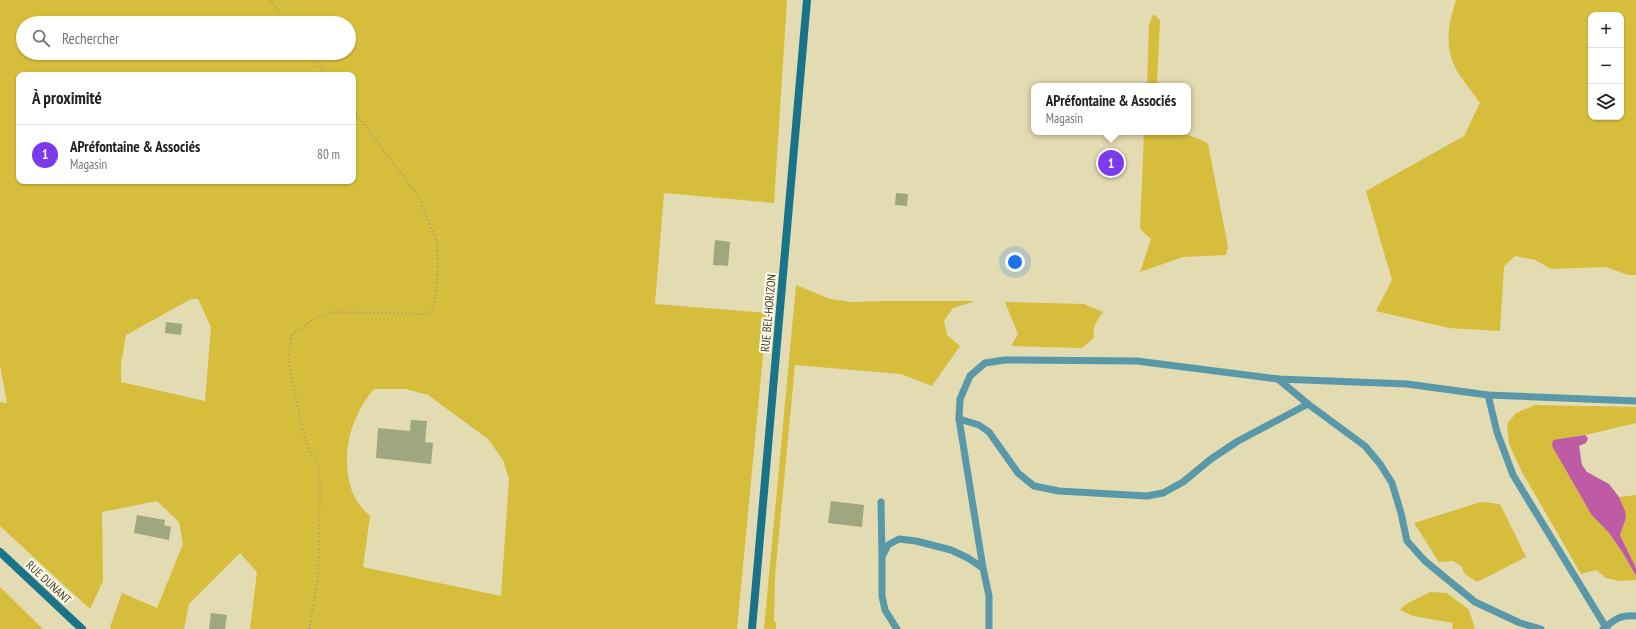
<!DOCTYPE html>
<html lang="fr">
<head>
<meta charset="utf-8">
<style>
	body { margin:0; font-family:"PT Sans Narrow",sans-serif; background:#f6f6f6; color:#202124 }
	.controls { position:absolute; right:12px; top:12px; display:grid; overflow:hidden; border-radius:8px; box-shadow:0 1px 3px #0004 }
	.controls button { width:36px; height:36px; display:grid; place-items:center; padding:0; border:0; border-bottom:1px solid #e0e0e0; background:#fff; color:#202124; font:20px sans-serif }
	.you { position:absolute; left:1015px; top:262px; width:14px; height:14px; margin:-10px; border:3px solid #fff; border-radius:50%; background:#1a73e8; box-shadow:0 0 0 6px #1a73e833 }
	.badge { display:grid; place-items:center; width:26px; height:26px; border-radius:50%; background:#7c3aed; color:#fff; font-size:13px; font-weight:700 }
	.pin { position:absolute; translate:-50% -50%; border:2px solid #fff; box-shadow:0 1px 4px #0006 }
	.popup { position:absolute; left:1031px; top:83px; width:160px; height:52px; box-sizing:border-box; display:grid; place-content:center; border-radius:8px; background:#fff; filter:drop-shadow(0 1px 3px #0005); font-size:13px; white-space:nowrap; color:#757577 }
	.popup b { font-size:15px; color:#202124 }
	.popup::after { content:''; position:absolute; left:50%; top:100%; margin-left:-8px; border:8px solid transparent; border-top-color:#fff }
	.list { margin:0; padding:0; list-style:none }
	h2 { display:flex; justify-content:space-between; align-items:center; height:52px; margin:0; padding:0 16px; font-size:17px }
	h2 small { font-size:13px; font-weight:400; color:#757577 }
	.list li { display:grid; grid-template-columns:26px 1fr auto; gap:12px; align-items:center; box-sizing:border-box; height:60px; padding:0 16px; border-top:1px solid #e0e0e0 }
	.list b { display:block; font-size:15px; white-space:nowrap }
	.list p { margin:0; font-size:13px; white-space:nowrap; color:#757577 }
	.list em { font-size:13px; font-style:normal; color:#757577 }
	.icon { flex:none; width:22px; height:22px; fill:none; stroke:currentColor; stroke-width:2; stroke-linecap:round; stroke-linejoin:round }
	.map { position:relative; flex:none; width:1636px; height:629px; overflow:hidden }
	.search { position:absolute; background:#fff; box-shadow:0 1px 3px #0004; left:16px; top:16px; width:340px; height:44px; display:flex; align-items:center; gap:10px; box-sizing:border-box; padding:0 14px; border-radius:22px; color:#757577; font-size:15px }
	.panel { position:absolute; background:#fff; box-shadow:0 1px 3px #0004; left:16px; top:72px; width:340px; height:112px; border-radius:8px }
	.map>svg:first-child { display:block }
	.green { fill:#d6be3c; fill-rule:evenodd }
	.water { fill:#bf5ba5 }
	.building { fill:#9ea780 }
	.lines { fill:none; stroke-linecap:round; stroke-linejoin:round }
	.path { stroke:#9e9778; stroke-width:2; stroke-dasharray:1 3; stroke-linecap:butt }
	.lane { stroke:#5898a9; stroke-width:7 }
	.secondary { stroke:#1a7489; stroke-width:8 }
	.labels { text-anchor:middle; dominant-baseline:central; stroke-width:4; stroke-linejoin:round; paint-order:stroke }
	.street-label { font-size:12px; fill:#413d2c; stroke:#fefbea }
</style>
</head>
<body>
<div class="map">
<svg width="1636" height="629" viewBox="0 0 1636 629">
	<rect width="100%" height="100%" fill="#e3dbb1"/>
	<!-- green -->
	<g class="green">
		<path d="M0 0H787L774 203 664 193 655 304 767 313 737 629H250L257 572 240 553 189 604 184 629H111L110 627 122 593 157 608 183 544 179 522 157 501 102 512 103 581 90 609 0 526V402L7 403 0 365ZM23 23H349V53H23ZM19 75H353V181H19ZM191 299H198L211 327 205 401 121 382V364L126 335ZM374 389H406L428 395 488 439 503 460 509 479 501 596 363 567 370 516C363 510 355 500 352 491 340 456 350 417 374 389Z"/>
		<path d="M1456 0H1636V275H1628L1606 267 1551 269 1535 260 1515 256 1504 266 1500 331 1449 328 1376 311 1392 280 1366 191 1464 136 1480 103C1472 91 1461 79 1455 67 1444 44 1449 22 1456 0ZM1591 15H1621V117H1591Z"/>
		<polygon points="1153,14 1160,20 1157,86 1147,86 1149,25"/>
		<path d="M1144 132C1166 132 1190 131 1208 144L1228 247 1226 255 1183 257 1140 272 1151 239 1140 229Z"/>
		<polygon points="796,285 830,299 851,302 885,301 976,301 953,308 944,321 947,335 960,346 932,386 901,374 795,365 775,576 774,621 776,623 776,629 764,629"/>
		<path d="M1005 302 1084 304 1103 312C1097 321 1092 327 1094 338L1082 348 1011 346 1018 334Z"/>
		<polygon points="1535,405 1636,407 1636,423 1585,435 1554,440 1557,455 1591,514 1609,533 1623,553 1636,576 1636,580 1619,581 1606,578 1596,570 1581,574 1522,472 1509,444 1507,424 1516,413"/>
		<polygon points="1636,495 1636,568 1620,535 1626,518 1619,497"/>
		<polygon points="1481,502 1500,504 1526,557 1477,582 1465,574 1461,566 1453,561 1439,562 1414,523"/>
		<polygon points="0,587 43,629 0,629"/>
		<polygon points="1430,592 1447,593 1469,610 1475,629 1452,629 1453,623 1413,616 1400,610 1406,604"/>
	</g>
	<!-- water -->
	<polygon class="water" points="1585,435 1588,438 1586,443 1579,446 1582,465 1587,472 1609,484 1619,497 1625,511 1626,518 1620,535 1636,568 1636,576 1623,553 1609,533 1591,514 1552,446 1553,440"/>
	<!-- building -->
	<g class="building">
		<polygon points="896,193 908,194 907,206 895,205"/>
		<polygon points="715,240 730,242 728,266 713,265"/>
		<polygon points="166,322 182,324 181,335 165,333"/>
		<polygon points="411,420 427,421 425,442 433,443 431,464 376,458 378,428 410,431"/>
		<polygon points="831,501 864,505 862,527 828,523"/>
		<polygon points="137,515 165,520 164,525 171,527 169,540 134,533"/>
		<polygon points="211,613 227,615 225,629 209,629"/>
	</g>
	<g class="lines">
		<!-- path -->
		<g class="path">
			<polyline points="270,0 287,23"/>
			<polyline points="310,53 327,75"/>
			<polyline points="309,629 318,579 320,485 319,467 309,450 303,430 288,360 292,335 316,318 332,312 427,314 432,311 436,295 438,269 437,243 419,197 353,110"/>
		</g>
		<!-- lane -->
		<g class="lane">
			<polyline points="1278,379 1308,404"/>
			<polyline points="1488,395 1497,432 1513,475 1607,629"/>
			<polyline points="959,419 979,425 989,432 1018,473 1034,486 1059,491 1147,496 1163,493 1183,482 1211,459 1238,441 1308,404 1365,446 1380,464 1392,483 1401,513 1407,541 1425,561 1475,602 1520,623 1541,629"/>
			<polyline points="881,502 882,556"/>
			<polyline points="897,629 885,610 882,596 882,557 888,545 899,539 916,541 951,550 968,558 983,568"/>
			<polyline points="989,629 989,596 983,568 959,419 960,399 970,376 985,363 1005,360 1137,361 1278,379 1407,384 1488,395 1636,401"/>
			<path d="M1603 629C1615 619 1620 615 1636 616"/>
		</g>
		<!-- secondary -->
		<g class="secondary">
			<polyline points="0,552 82,629"/>
			<polyline points="752,629 807,0"/>
		</g>
	</g>
	<g class="labels">
		<!-- street labels -->
		<g class="street-label">
			<text transform="translate(768 313) rotate(-85)">RUE BEL-HORIZON</text>
			<text transform="translate(49 582) rotate(43)">RUE DUNANT</text>
		</g>
	</g>
</svg>
<div class="controls">
<button>+</button>
<button>−</button>
<button><svg class="icon" aria-label="layers" viewBox="0 0 24 24"><path d="M12 4l9 5-9 5-9-5zM3 14l9 5 9-5"/></svg></button>
</div>
<div class="you"></div>
<div class="pin badge" style="left:1111px;top:163px">1</div>
<div class="popup"><b>APréfontaine &amp; Associés</b>Magasin</div>
<div class="search"><svg class="icon" aria-label="search" viewBox="0 0 24 24"><circle cx="10" cy="10" r="6"/><path d="M15 15l6 6"/></svg>Rechercher</div>
<section class="panel">
<h2>À proximité<small></small></h2>
<ul class="list">
<li><span class="badge">1</span><div><b>APréfontaine &amp; Associés</b><p>Magasin</p></div><em>80 m</em></li>
</ul>
</section>
</div>
</body>
</html>
